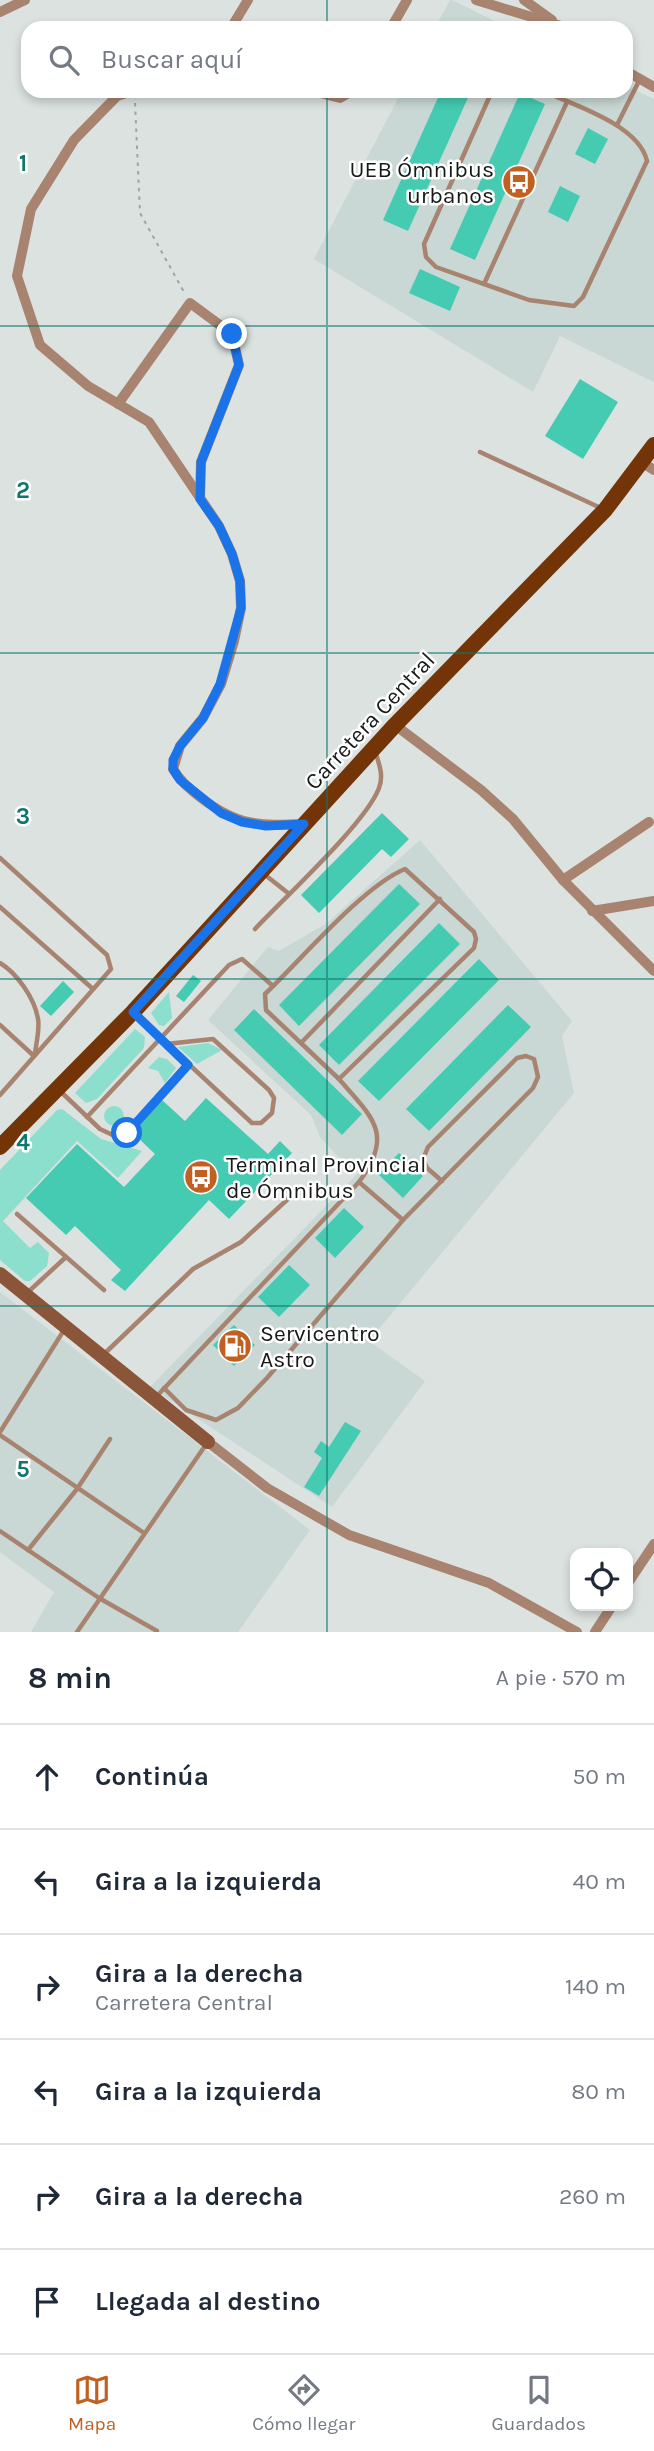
<!DOCTYPE html>
<html lang="es">
<head>
<meta charset="utf-8">
<style>
	body { margin:0; font-family:Karla,sans-serif; background:#f6f6f7; color:#1f2937 }
	.controls { position:absolute; right:21px; bottom:21px; display:grid; overflow:hidden; border-radius:14px; box-shadow:0 4px 10px #0003 }
	.controls button { width:63px; height:63px; display:grid; place-items:center; padding:0; border:0; border-bottom:2px solid #e0e1e3; background:#fff; color:#1f2937; font:35px sans-serif }
	.stop { position:absolute; width:21px; height:21px; margin:-16px; border:5px solid #1a73e8; border-radius:50%; background:#fff }
	.stop.end { background:#1a73e8; border-color:#fff; box-shadow:0 2px 7px #0008 }
	.list { margin:0; padding:0; list-style:none }
	h2 { display:flex; justify-content:space-between; align-items:center; height:91px; margin:0; padding:0 28px; font-size:30px }
	h2 small { font-size:23px; font-weight:400; color:#747a83 }
	.list li { display:grid; grid-template-columns:46px 1fr auto; gap:21px; align-items:center; box-sizing:border-box; height:105px; padding:0 28px; border-top:2px solid #e0e1e3 }
	.list b { display:block; font-size:26px; white-space:nowrap }
	.list p { margin:0; font-size:23px; white-space:nowrap; color:#747a83 }
	.list em { font-size:23px; font-style:normal; color:#747a83 }
	.icon { flex:none; width:38px; height:38px; fill:none; stroke:currentColor; stroke-width:2; stroke-linecap:round; stroke-linejoin:round }
	.map { position:relative; flex:none; width:654px; height:1632px; overflow:hidden }
	.search { position:absolute; background:#fff; box-shadow:0 4px 10px #0003; left:21px; right:21px; top:21px; height:77px; display:flex; align-items:center; gap:18px; box-sizing:border-box; padding:0 24px; border-radius:21px; color:#747a83; font-size:26px }
	.sheet { height:721px; background:#fff }
	nav { display:flex; justify-content:space-around; align-items:center; box-sizing:border-box; height:98px; border-top:2px solid #e0e1e3; background:#fff; font-size:19px; color:#747a83 }
	nav a { display:grid; justify-items:center; gap:4px }
	nav .on { color:#c16020 }
	.map>svg:first-child { display:block }
	.built { fill:#c9d8d4 }
	.green { fill:#8cdfcc }
	.building { fill:#44cbb2 }
	.lines { fill:none; stroke-linecap:round; stroke-linejoin:round }
	.path { stroke:#a0a5a4; stroke-width:2; stroke-dasharray:3.5 5; stroke-linecap:butt }
	.lane { stroke:#a8836f; stroke-width:4.5 }
	.street { stroke:#a8836f; stroke-width:10 }
	.secondary { stroke:#8a5538; stroke-width:14 }
	.primary { stroke:#733407; stroke-width:16 }
	.route { stroke:#1a73e8; stroke-width:9 }
	.grid { fill:none; stroke:#0f766e; stroke-width:2; stroke-opacity:0.55 }
	.labels { text-anchor:middle; dominant-baseline:central; stroke-width:5; stroke-linejoin:round; paint-order:stroke }
	.poi-label { font-size:23px; fill:#171918; stroke:#fff; text-anchor:start }
	.street-label { font-size:23px; fill:#171918; stroke:#fff }
	.grid-label { font-size:23px; text-anchor:middle; font-weight:bold; fill:#0f766e; stroke:#fff; stroke-width:5; stroke-linejoin:round; paint-order:stroke }
</style>
</head>
<body>
<div class="map">
<svg width="654" height="1632" viewBox="0 0 654 1632">
	<rect width="100%" height="100%" fill="#dbe2e0"/>
	<!-- built -->
	<g class="built">
		<polygon points="450,0 452,0 509,28 435,28"/>
		<polygon points="626,86 654,99 654,382 560,336 533,392 314,259 402,91 626,91"/>
		<polygon points="420,840 572,1021 562,1036 574,1093 369,1341 425,1381 332,1507 150,1387 359,1172 340,1159 320,1137 311,1115 208,1020 268,947 279,951 327,923"/>
		<polygon points="0,1292 310,1530 238,1632 31,1632 54,1592 0,1552"/>
	</g>
	<!-- green -->
	<g class="green">
		<polygon points="169,992 172,1018 164,1026 159,1025 151,1013"/>
		<polygon points="135,1029 145,1037 144,1048 97,1099 86,1103 75,1093"/>
		<polygon points="208,1043 222,1050 197,1064 178,1047"/>
		<polygon points="159,1057 167,1059 176,1068 165,1083 158,1071 148,1068"/>
		<circle cx="114" cy="1116" r="10"/>
		<polygon points="62,1109 101,1139 142,1151 118,1178 77,1141 3,1221 30,1248 38,1242 49,1253 47,1266 30,1281 25,1281 0,1260 0,1170 57,1110"/>
	</g>
	<!-- building -->
	<g class="building">
		<polygon points="441,91 471,91 408,231 383,220"/>
		<polygon points="520,93 545,104 475,260 450,249"/>
		<polygon points="588,128 608,139 595,164 575,154"/>
		<polygon points="560,186 580,196 568,222 548,212"/>
		<polygon points="420,269 460,287 450,311 409,293"/>
		<polygon points="580,379 618,402 583,459 545,436"/>
		<polygon points="382,813 409,839 391,857 382,849 319,913 301,895"/>
		<polygon points="399,884 420,904 299,1026 279,1005"/>
		<polygon points="439,923 460,944 339,1065 319,1045"/>
		<polygon points="479,959 499,980 379,1101 358,1081"/>
		<polygon points="193,975 201,981 184,1002 176,996"/>
		<polygon points="63,981 74,992 51,1016 40,1006"/>
		<polygon points="508,1005 531,1027 429,1131 406,1109"/>
		<polygon points="254,1009 362,1114 342,1135 234,1030"/>
		<polygon points="206,1098 268,1154 280,1141 292,1153 229,1219 209,1200 125,1291 111,1280 121,1270 75,1226 66,1235 26,1198 77,1144 124,1187 155,1154 133,1133 162,1100 185,1121"/>
		<polygon points="399,1153 423,1176 403,1198 378,1174"/>
		<polygon points="344,1208 364,1227 335,1258 315,1238"/>
		<polygon points="289,1265 310,1285 279,1317 258,1297"/>
		<polygon points="234,1325 255,1345 234,1366 213,1345"/>
		<polygon points="345,1422 361,1431 319,1496 304,1487 322,1458 314,1452 321,1441 329,1447"/>
	</g>
	<g class="lines">
		<!-- path -->
		<polyline class="path" points="135,103 140,213 184,292"/>
		<!-- lane -->
		<g class="lane">
			<path d="M492 91 424 244 426 257 436 267 529 300 574 306 583 297 647 161C639 125 574 105 543 91"/>
			<polyline points="617,125 639,81"/>
			<polyline points="484,284 567,102"/>
			<polyline points="480,452 603,509"/>
			<polyline points="0,858 107,955 111,969 0,1095"/>
			<path d="M405 869 474 932 476 939 474 948 339 1079 266 1010 265 994C300 961 363 886 405 869Z"/>
			<polyline points="264,874 288,893"/>
			<polyline points="0,907 93,989"/>
			<path d="M255 929C284 898 366 823 379 788 384 775 379 764 375 751"/>
			<path d="M0 963C17 973 35 999 38 1019 40 1029 36 1043 35 1054"/>
			<polyline points="136,1015 252,1123 261,1123 272,1113 274,1098 269,1090 213,1039 166,1044"/>
			<polyline points="0,1025 34,1056"/>
			<polyline points="301,1043 440,899"/>
			<polyline points="59,1090 100,1129 121,1139 188,1065"/>
			<polyline points="87,1117 229,965 242,959 273,986"/>
			<polyline points="17,1214 104,1290"/>
			<polyline points="403,1220 533,1088 538,1077 534,1059 526,1056 517,1058 428,1147 423,1159 427,1168 442,1181"/>
			<polyline points="27,1293 66,1257"/>
			<polyline points="103,1355 193,1269 241,1242 300,1188"/>
			<polyline points="164,1388 186,1410 216,1420 238,1408 267,1378 403,1220 359,1182"/>
			<path d="M156 1397 359 1182C395 1134 372 1117 339 1079"/>
			<polyline points="0,1432 64,1330"/>
			<polyline points="0,1435 144,1533"/>
			<polyline points="0,1531 99,1598 157,1631"/>
			<polyline points="28,1550 77,1489 110,1439"/>
			<polyline points="77,1632 207,1443"/>
		</g>
		<!-- street -->
		<g class="street">
			<polyline points="476,0 561,26"/>
			<polyline points="524,0 552,20"/>
			<polyline points="0,12 25,0"/>
			<polyline points="231,28 248,0"/>
			<polyline points="391,28 407,0"/>
			<polyline points="626,71 654,87"/>
			<path d="M133 91 117 96 74 140 31 209 17 276 40 345 88 386 149 422 219 526 232 554 240 581 241 608 234 641 221 684 203 718 180 746 173 769C180 781 189 788 200 797 237 826 259 826 304 824"/>
			<polyline points="312,91 340,98 352,91"/>
			<polyline points="118,404 190,303 232,334 239,365 201,462 200,498"/>
			<polyline points="643,463 654,470"/>
			<polyline points="395,725 481,790 513,819 563,880 654,971"/>
			<polyline points="563,880 649,822"/>
			<polyline points="592,911 654,901"/>
			<polyline points="208,1442 267,1488 349,1535 489,1583 577,1632"/>
			<polyline points="628,1583 654,1544"/>
			<polyline points="595,1632 612,1606"/>
		</g>
		<!-- secondary -->
		<polyline class="secondary" points="0,1274 208,1442"/>
		<!-- primary -->
		<polyline class="primary" points="0,1147 133,1012 395,725 605,510 654,445"/>
	</g>
	<g class="lines">
		<!-- route -->
		<polyline class="route" points="127,1133 188,1065 133,1012 304,824 266,826 242,822 221,813 180,780 173,769 173,760 180,746 203,718 220,684 241,608 240,581 232,554 219,526 200,499 201,462 239,365 232,334"/>
	</g>
	<!-- grid -->
	<path class="grid" d="M327 0V28M327 91V1632M0 326H654M0 653H654M0 979H654M0 1306H654"/>
	<!-- icons -->
	<defs>
		<g id="bus-disc" transform="scale(1.75)"><circle r="9.5" fill="#c16020" stroke="#fff"/><path d="M-5-6H5V4H4V6H2V4H-2V6H-4V4H-5ZM-3.5-4V0h7V-4ZM-3.5 1.2v1.5H-2V1.2ZM2 1.2v1.5H3.5V1.2Z" fill="#fff"/></g>
		<g id="fuel-disc" transform="scale(1.75)"><circle r="9.5" fill="#c16020" stroke="#fff"/><path d="M-5.5-6h7V0h2V4h1.3V-2.5L3-4.5l.8-.8L6-3V5H2.5V1h-1V6h-7ZM-4.2-4.7v3.2H.2V-4.7Z" fill="#fff"/></g>
	</defs>
	<g fill-rule="evenodd">
		<use href="#bus-disc" x="519" y="182"/>
		<use href="#bus-disc" x="201" y="1177"/>
		<use href="#fuel-disc" x="235" y="1346"/>
	</g>
	<g class="labels">
		<!-- poi labels -->
		<g class="poi-label">
			<text x="494" y="169" text-anchor="end">UEB Ómnibus<tspan x="494" dy="26">urbanos</tspan></text>
			<text x="226" y="1164">Terminal Provincial<tspan x="226" dy="26">de Ómnibus</tspan></text>
			<text x="260" y="1333">Servicentro<tspan x="260" dy="26">Astro</tspan></text>
		</g>
		<!-- street labels -->
		<g class="street-label">
			<text transform="translate(370 721) rotate(-47)">Carretera Central</text>
		</g>
	</g>
	<g class="grid-label">
		<text x="23" y="171">1</text>
		<text x="23" y="498">2</text>
		<text x="23" y="824">3</text>
		<text x="23" y="1150">4</text>
		<text x="23" y="1477">5</text>
	</g>
</svg>
<div class="controls">
<button><svg class="icon" aria-label="locate" viewBox="0 0 24 24"><circle cx="12" cy="12" r="6"/><path d="M12 2v4M12 18v4M2 12h4M18 12h4"/></svg></button>
</div>
<div class="stop" style="left:127px;top:1133px"></div>
<div class="stop end" style="left:232px;top:334px"></div>
<div class="search"><svg class="icon" aria-label="search" viewBox="0 0 24 24"><circle cx="10" cy="10" r="6"/><path d="M15 15l6 6"/></svg>Buscar aquí</div>
</div>
<section class="sheet">
<h2>8 min<small>A pie · 570 m</small></h2>
<ul class="list">
<li><svg class="icon" aria-label="ahead" viewBox="0 0 24 24"><path d="M12 20V5M6 11l6-6 6 6"/></svg><div><b>Continúa</b></div><em>50 m</em></li>
<li><svg class="icon" aria-label="left" viewBox="0 0 24 24"><path d="M17 20v-9H6M10 6l-5 5 5 5"/></svg><div><b>Gira a la izquierda</b></div><em>40 m</em></li>
<li><svg class="icon" aria-label="right" viewBox="0 0 24 24"><path d="M7 20v-9h11M14 6l5 5-5 5"/></svg><div><b>Gira a la derecha</b><p>Carretera Central</p></div><em>140 m</em></li>
<li><svg class="icon" aria-label="left" viewBox="0 0 24 24"><path d="M17 20v-9H6M10 6l-5 5 5 5"/></svg><div><b>Gira a la izquierda</b></div><em>80 m</em></li>
<li><svg class="icon" aria-label="right" viewBox="0 0 24 24"><path d="M7 20v-9h11M14 6l5 5-5 5"/></svg><div><b>Gira a la derecha</b></div><em>260 m</em></li>
<li><svg class="icon" aria-label="arrive" viewBox="0 0 24 24"><path d="M6 21V4h12l-3 4 3 4H6"/></svg><div><b>Llegada al destino</b></div></li>
</ul>
</section>
<nav>
<a class="on"><svg class="icon" aria-label="map" viewBox="0 0 24 24"><path d="M3 6l6-2 6 2 6-2v14l-6 2-6-2-6 2zM9 4v14M15 6v14"/></svg>Mapa</a>
<a><svg class="icon" aria-label="directions" viewBox="0 0 24 24"><path d="M12 3l9 9-9 9-9-9zM9 14v-3h6M13 9l2 2-2 2"/></svg>Cómo llegar</a>
<a><svg class="icon" aria-label="saved" viewBox="0 0 24 24"><path d="M7 4h10v16l-5-4-5 4z"/></svg>Guardados</a>
</nav>
</body>
</html>
